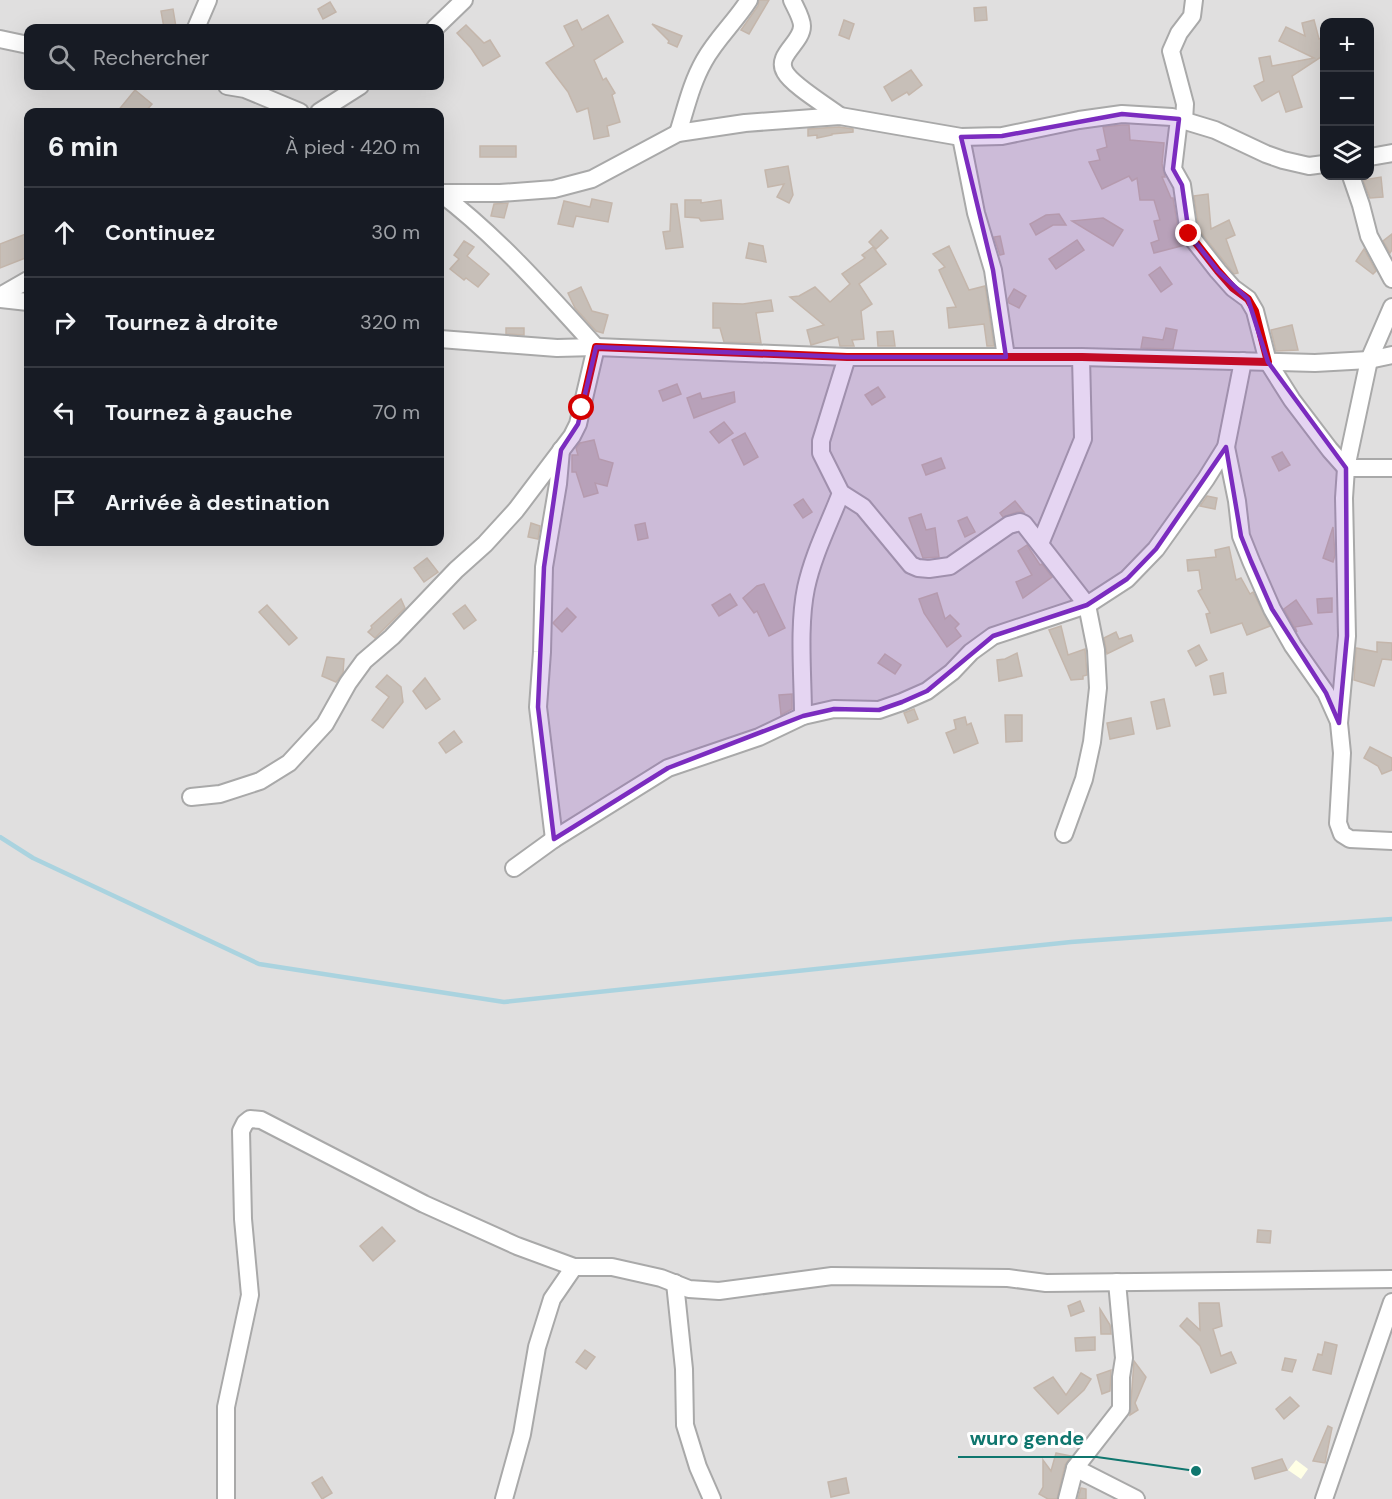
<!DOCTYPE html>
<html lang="fr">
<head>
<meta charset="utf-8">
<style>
	body { margin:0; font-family:"DM Sans",sans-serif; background:#242831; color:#f1f3f6 }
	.controls { position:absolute; right:18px; top:18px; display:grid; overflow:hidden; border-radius:12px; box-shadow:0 6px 24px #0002 }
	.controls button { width:54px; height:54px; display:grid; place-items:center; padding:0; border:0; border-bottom:2px solid #363941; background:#171b24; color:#f1f3f6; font:30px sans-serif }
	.stop { position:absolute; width:18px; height:18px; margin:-14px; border:4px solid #d40000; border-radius:50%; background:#fff }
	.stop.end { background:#d40000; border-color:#fff; box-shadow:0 2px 6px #0008 }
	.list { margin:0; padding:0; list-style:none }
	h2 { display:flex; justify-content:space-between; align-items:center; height:78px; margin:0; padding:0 24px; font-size:26px }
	h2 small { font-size:20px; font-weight:400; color:#9ea1a6 }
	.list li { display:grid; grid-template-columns:39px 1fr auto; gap:18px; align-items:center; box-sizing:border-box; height:90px; padding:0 24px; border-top:2px solid #363941 }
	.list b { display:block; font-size:22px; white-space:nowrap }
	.list em { font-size:20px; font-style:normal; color:#9ea1a6 }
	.icon { flex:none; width:33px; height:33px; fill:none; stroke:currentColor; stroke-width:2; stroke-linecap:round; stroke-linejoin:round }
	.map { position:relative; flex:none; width:1392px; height:1499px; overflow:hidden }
	.search { position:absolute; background:#171b24; box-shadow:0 6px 24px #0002; left:24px; top:24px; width:420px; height:66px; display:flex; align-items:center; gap:15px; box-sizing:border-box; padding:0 21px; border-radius:12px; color:#9ea1a6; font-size:22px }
	.panel { position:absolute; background:#171b24; box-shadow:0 6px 24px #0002; left:24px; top:108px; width:420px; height:438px; border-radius:12px }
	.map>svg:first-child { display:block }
	.residential { fill:#e0dfdf; fill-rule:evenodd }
	.education { fill:#ffffe5 }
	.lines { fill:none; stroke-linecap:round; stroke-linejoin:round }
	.stream { stroke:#aad3df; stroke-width:4.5 }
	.building { fill:#c7bfb8; stroke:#c4b6ab; stroke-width:1.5 }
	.street-casing { stroke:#a9a9a9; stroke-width:20 }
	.street { stroke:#fff; stroke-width:16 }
	.route { stroke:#d40000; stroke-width:8 }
	.marked { fill:#7b2cbf; fill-opacity:0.2; stroke:#7b2cbf; stroke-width:4.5; stroke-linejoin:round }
	.leader { fill:none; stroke:#0f766e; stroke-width:2 }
	.callout-dot { fill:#0f766e; stroke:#fff; stroke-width:2 }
	.callout-label { font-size:20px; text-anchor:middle; font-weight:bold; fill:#0f766e; stroke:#fff; stroke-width:6; stroke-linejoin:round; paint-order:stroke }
</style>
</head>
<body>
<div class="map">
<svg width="1392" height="1499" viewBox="0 0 1392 1499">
	<rect width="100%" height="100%" fill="#f2efe9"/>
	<!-- residential -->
	<path class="residential" d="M0 0H1392V1499H0ZM1324 22H1370V176H1324ZM28 28H440V86H28ZM28 112H440V542H28Z"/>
	<!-- education -->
	<polygon class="education" points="1296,1460 1308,1469 1301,1479 1288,1470"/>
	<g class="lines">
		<!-- stream -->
		<polyline class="stream" points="0,837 33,858 259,964 504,1002 1071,942 1392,919"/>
	</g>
	<!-- building -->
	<g class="building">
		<polygon points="759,0 769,0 749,34 741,30 758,6"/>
		<polygon points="330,2 336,12 323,19 318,9"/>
		<polygon points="986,7 987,20 975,21 974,8"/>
		<polygon points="173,9 176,27 164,28 161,11"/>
		<polygon points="608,15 623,42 594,60 603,80 606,78 615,93 612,95 620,122 607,126 609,136 594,139 588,108 577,112 568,92 546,63 574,46 564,26 577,20 582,30"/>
		<polygon points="844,20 854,24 849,39 839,35"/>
		<polygon points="1314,20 1319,39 1324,37 1324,55 1292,76 1302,107 1286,112 1279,91 1262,101 1254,86 1264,81 1259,58 1270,56 1272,66 1314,58 1279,41 1286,27 1305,36 1302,23"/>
		<polygon points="652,24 682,36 677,47 668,43 669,41"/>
		<polygon points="466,25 484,43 490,40 500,56 483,66 471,48 457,33"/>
		<polygon points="911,70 922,85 909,95 907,92 892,101 884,87"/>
		<polygon points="135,90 152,104 145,112 117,112"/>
		<polygon points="1122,125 1129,125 1130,140 1164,143 1162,164 1165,177 1162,177 1171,198 1173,198 1179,235 1185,245 1154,253 1151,243 1159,240 1154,221 1160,220 1154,200 1140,200 1137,178 1132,181 1129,176 1102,189 1089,162 1100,160 1097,150 1107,147 1103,127"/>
		<polygon points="839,127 853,129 853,132 832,134 832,135 817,138 817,135 808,136 808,129"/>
		<rect x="480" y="146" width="36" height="11"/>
		<polygon points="788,166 793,195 789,203 777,197 784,184 768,187 765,170"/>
		<polygon points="1381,177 1383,197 1370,198 1363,180"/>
		<polygon points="1208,194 1211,229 1229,220 1235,235 1226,239 1238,273 1234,274 1199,230 1194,196"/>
		<polygon points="592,199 612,203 608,222 576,216 573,227 558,224 564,201 590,207"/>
		<polygon points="685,200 701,200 701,203 721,200 723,219 701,221 699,218 685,217"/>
		<polygon points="508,203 504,218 491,216 494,204"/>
		<polygon points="671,204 677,204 683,247 666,249 663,232 670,231"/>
		<polygon points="1059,214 1066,225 1053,225 1036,235 1030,224 1046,215"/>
		<polygon points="1103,218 1123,230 1113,246 1072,221"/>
		<polygon points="881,230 888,238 876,249 869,242"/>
		<polygon points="28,233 28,257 0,268 0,244"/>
		<polygon points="1392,234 1392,250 1390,253 1383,241"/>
		<polygon points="1000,236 1004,254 1000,255 994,237"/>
		<polygon points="1077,240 1084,250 1056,269 1049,259"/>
		<polygon points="464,241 474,247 467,256 489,274 478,287 466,278 464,280 450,269 459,259 454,255"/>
		<polygon points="749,243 763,246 766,262 746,258"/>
		<polygon points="949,246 969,290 985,286 994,346 987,346 984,324 949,328 947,308 956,307 939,270 945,267 933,254"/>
		<polygon points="873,247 886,264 859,284 872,304 861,311 864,339 852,340 854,346 840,346 838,337 811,345 807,330 824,325 790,297 799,296 815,287 830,302 850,284 842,274 865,258 862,255"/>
		<polygon points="1364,249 1376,271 1373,274 1356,261"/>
		<polygon points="1160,267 1172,284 1161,292 1149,275"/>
		<polygon points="581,287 592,311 608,315 603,333 596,331 575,308 568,293"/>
		<polygon points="1014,289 1026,296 1019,308 1009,303 1008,299"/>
		<polygon points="771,300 773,311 756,313 761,343 724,342 720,328 713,328 713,303 743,304"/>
		<polygon points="1292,325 1298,350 1276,351 1271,330"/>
		<polygon points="506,328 524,328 524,335 506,334"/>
		<polygon points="1166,328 1177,330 1173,349 1141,348 1143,337 1163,340"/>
		<polygon points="893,331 895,346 878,346 877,332"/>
		<polygon points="677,384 681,394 663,401 659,391"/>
		<polygon points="878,387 885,397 872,405 865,395"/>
		<polygon points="734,392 735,402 694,418 687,398 700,393 702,399"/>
		<polygon points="724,422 733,433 719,443 710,432"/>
		<polygon points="745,433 758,457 744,465 732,440"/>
		<polygon points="594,440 599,459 613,463 607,486 595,483 598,493 584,497 576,472 572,472 572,455 578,455 576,448 580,443"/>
		<polygon points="1282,452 1290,465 1279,471 1272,457"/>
		<polygon points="941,458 945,468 926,475 922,465"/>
		<polygon points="1207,496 1217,498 1215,509 1200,506"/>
		<polygon points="803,499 812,512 803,518 794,505"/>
		<polygon points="1015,501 1024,512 1017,512 1003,517 1000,513"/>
		<polygon points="921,514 926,530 935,528 939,557 923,558 909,518"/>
		<polygon points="967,517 975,532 965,537 958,521"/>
		<polygon points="531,523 540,526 538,539 528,537"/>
		<polygon points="645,523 648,538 638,540 635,525"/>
		<polygon points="1333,527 1335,555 1333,562 1323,558"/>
		<polygon points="1027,545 1040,565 1042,564 1052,577 1023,598 1016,582 1032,575 1018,551"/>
		<polygon points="1229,547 1236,580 1241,578 1250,594 1253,592 1270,626 1247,635 1242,623 1211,633 1206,614 1210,613 1198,591 1202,589 1199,570 1188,571 1187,560 1216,557 1215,550"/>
		<polygon points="427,558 438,572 424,582 414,568"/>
		<polygon points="764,584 785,628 769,636 757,611 754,613 743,598 757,586"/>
		<polygon points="937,593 945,619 950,615 959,624 955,628 961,636 947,647 924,613 919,599"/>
		<polygon points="730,594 737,605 719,616 712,605"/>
		<polygon points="1332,598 1332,612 1318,613 1317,599"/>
		<polygon points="401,599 405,608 375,638 368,632 372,628 371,626"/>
		<polygon points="1296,600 1312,624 1295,627 1297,632 1284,609"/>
		<polygon points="267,605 297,638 289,645 259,612"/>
		<polygon points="465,605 476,620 464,629 453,614"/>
		<polygon points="567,608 576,617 562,632 553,623"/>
		<polygon points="1061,626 1068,655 1085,649 1087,675 1083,676 1083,679 1071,680 1049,630"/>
		<polygon points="1116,632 1119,639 1131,635 1133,641 1107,654 1104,638"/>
		<polygon points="1377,642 1392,643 1392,660 1382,659 1374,686 1354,680 1356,648 1377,652"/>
		<polygon points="1199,645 1207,660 1196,666 1188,651"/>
		<polygon points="1017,653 1022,676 999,681 997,660 1005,659"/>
		<polygon points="885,654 901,665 895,674 878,663"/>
		<polygon points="327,657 344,659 343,673 336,682 322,676"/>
		<polygon points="1223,673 1226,693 1214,695 1210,676"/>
		<polygon points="387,675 401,687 403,702 383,728 372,720 389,697 376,687"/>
		<polygon points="425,678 440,699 426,709 413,691"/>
		<polygon points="792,694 792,709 781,715 779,695"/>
		<polygon points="1164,699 1170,726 1157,729 1151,702"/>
		<polygon points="914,709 918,719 908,723 904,713"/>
		<polygon points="1005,715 1022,715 1022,741 1006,742"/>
		<polygon points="965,717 967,725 971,723 978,743 954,753 946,733 956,729 954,720"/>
		<polygon points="1131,718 1134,734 1110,739 1107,723"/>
		<polygon points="454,731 462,742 446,753 439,743"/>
		<polygon points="1370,747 1392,758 1392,770 1382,774 1378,766 1364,758"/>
		<polygon points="382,1227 395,1241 373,1261 360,1246"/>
		<polygon points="1258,1230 1271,1231 1270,1243 1257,1242"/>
		<polygon points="1080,1301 1084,1311 1071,1316 1068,1306"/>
		<polygon points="1199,1303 1219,1303 1222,1326 1213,1329 1221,1356 1231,1352 1236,1363 1211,1373 1200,1346 1180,1326 1187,1318 1200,1330"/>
		<polygon points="1100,1309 1110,1325 1111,1334 1101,1334"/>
		<polygon points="1095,1337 1095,1350 1076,1351 1075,1338"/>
		<polygon points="1325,1342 1337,1345 1331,1374 1313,1370 1318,1354 1322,1355"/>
		<polygon points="585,1350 595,1357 586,1369 576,1362"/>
		<polygon points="1285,1358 1296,1360 1292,1372 1282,1370"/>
		<polygon points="1134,1361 1146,1377 1135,1403 1138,1410 1130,1415"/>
		<polygon points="1111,1370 1110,1391 1102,1394 1097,1375"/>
		<polygon points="1081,1373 1091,1379 1084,1390 1058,1414 1034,1388 1053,1377 1066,1395"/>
		<polygon points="1290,1397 1299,1406 1284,1419 1276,1409"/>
		<polygon points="1328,1426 1332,1428 1325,1463 1313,1461"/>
		<polygon points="1056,1453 1071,1456 1065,1465 1057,1499 1048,1499 1039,1494 1043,1487 1043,1460 1051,1471"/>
		<polygon points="1282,1459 1287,1470 1255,1479 1252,1468"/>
		<polygon points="322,1477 332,1493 322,1499 312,1483"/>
		<polygon points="846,1478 849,1493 831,1497 828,1482"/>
		<polygon points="1081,1488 1086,1489 1086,1499 1078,1499"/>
	</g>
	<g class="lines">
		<!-- street casing -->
		<g class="street-casing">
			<g id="street">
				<path d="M792 0C795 7 802 18 802 26 802 43 775 55 785 72 792 85 827 106 840 116"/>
				<polyline points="196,28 208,0"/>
				<polyline points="435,28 464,0"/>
				<polyline points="0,39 28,45"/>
				<polyline points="227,86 245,89 300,112"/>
				<polyline points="319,112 360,86"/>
				<polyline points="1179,119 1173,169 1182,185 1189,234 1218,271 1233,288 1248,299 1255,311 1268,362 1292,400 1330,450 1346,468 1392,468"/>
				<polyline points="1184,121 1185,104 1171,51 1179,33 1192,16 1194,0"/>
				<path d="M678 133C686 108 691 84 704 61 716 39 735 22 749 0"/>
				<polyline points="961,137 976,213 993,270 1006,357"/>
				<polyline points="1370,157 1392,153"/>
				<polyline points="1351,176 1361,205 1369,236 1392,279"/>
				<polyline points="441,193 500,193 554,189 592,179 678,133 745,123 840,116 961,137 1002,136 1079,120 1122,114 1172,117 1215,130 1266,154 1283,160 1309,166 1324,164"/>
				<polyline points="0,296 28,280"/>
				<polyline points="0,299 28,302"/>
				<polyline points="1392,307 1369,360 1346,468 1344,498 1347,636 1339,723 1342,753 1338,823 1342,834 1350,839 1392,841"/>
				<polyline points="440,339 557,348 596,347 847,357 1081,357 1315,363 1369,360 1392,355"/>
				<polyline points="847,357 821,441 821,453 841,493 863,507 911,565 918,568 929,569 950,566 1009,525 1020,522 1024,524 1087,605 1096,650 1098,688 1092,742 1084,779 1064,834"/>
				<polyline points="1226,447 1237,501 1241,536 1251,561 1272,609 1293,646 1326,693 1339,722"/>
				<polyline points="1040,544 1083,439 1081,357"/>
				<path d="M803 716C803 677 798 626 806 588 813 555 829 524 841 493"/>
				<path d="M191 797 220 794 260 781 289 763 325 724 348 683 364 661 392 637 456 570 485 544 516 510 572 436 578 424 596 347C547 293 498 237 440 193"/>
				<polyline points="554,839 538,707 542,652 544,567 558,484 561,450"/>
				<polyline points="514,868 554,839 668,768 759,737 803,716 834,709 879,710 902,702 927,691 952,672 971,652 993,636 1087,605 1127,579 1156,549 1206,479 1226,447 1243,361"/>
				<polyline points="675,1283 684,1369 685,1425 698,1467 712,1499"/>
				<polyline points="1075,1468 1136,1499"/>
				<polyline points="226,1499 226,1407 250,1295 243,1219 241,1131 245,1123 250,1119 261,1120 424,1204 517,1246 574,1267 612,1267 661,1278 689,1289 719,1291 832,1276 1008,1278 1046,1283 1392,1279"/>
				<polyline points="504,1499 522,1434 537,1347 552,1299 574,1267"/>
				<polyline points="1067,1499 1075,1468 1121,1409 1121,1377 1124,1358 1117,1282"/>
				<polyline points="1324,1499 1392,1302"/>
			</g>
		</g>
		<!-- street -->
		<use href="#street" class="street"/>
	</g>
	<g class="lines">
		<!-- route -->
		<polyline class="route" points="582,408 596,347 847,357 1082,357 1268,362 1255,311 1248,299 1233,288 1218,271 1189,234"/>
	</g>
	<!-- marked area -->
	<path class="marked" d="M1122 114 1179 119 1173 169 1182 185 1189 234 1218 271 1248 299 1268 362 1346 468 1347 636 1339 723 1326 693 1272 609 1251 561 1241 536 1226 447 1156 549 1127 579 1087 605 993 636 927 691 902 702 879 710 834 709 803 716 668 768 554 839 538 707 544 567 561 450 578 424 596 347 847 357H1006L993 270 961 137 1002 136Z"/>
	<!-- callouts -->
	<path class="leader" d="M1196 1471L1097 1457H958"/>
	<circle class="callout-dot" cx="1196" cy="1471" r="6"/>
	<g class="callout-label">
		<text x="1027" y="1445">wuro gende</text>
	</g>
</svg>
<div class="controls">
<button>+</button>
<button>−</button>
<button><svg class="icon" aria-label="layers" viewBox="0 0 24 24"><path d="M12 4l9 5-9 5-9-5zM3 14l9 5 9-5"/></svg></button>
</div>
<div class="stop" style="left:582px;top:408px"></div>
<div class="stop end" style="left:1189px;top:234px"></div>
<div class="search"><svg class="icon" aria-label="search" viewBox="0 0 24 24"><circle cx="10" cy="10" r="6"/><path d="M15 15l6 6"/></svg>Rechercher</div>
<section class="panel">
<h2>6 min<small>À pied · 420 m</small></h2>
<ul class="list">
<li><svg class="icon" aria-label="ahead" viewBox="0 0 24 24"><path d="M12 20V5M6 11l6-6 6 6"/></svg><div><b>Continuez</b></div><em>30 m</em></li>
<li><svg class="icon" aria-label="right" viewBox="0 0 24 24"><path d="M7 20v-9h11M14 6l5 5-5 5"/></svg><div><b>Tournez à droite</b></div><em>320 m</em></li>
<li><svg class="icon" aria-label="left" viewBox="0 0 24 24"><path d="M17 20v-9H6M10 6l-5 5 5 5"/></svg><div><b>Tournez à gauche</b></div><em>70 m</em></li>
<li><svg class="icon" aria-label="arrive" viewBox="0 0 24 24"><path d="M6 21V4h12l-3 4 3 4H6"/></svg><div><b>Arrivée à destination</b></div></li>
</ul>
</section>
</div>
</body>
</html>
